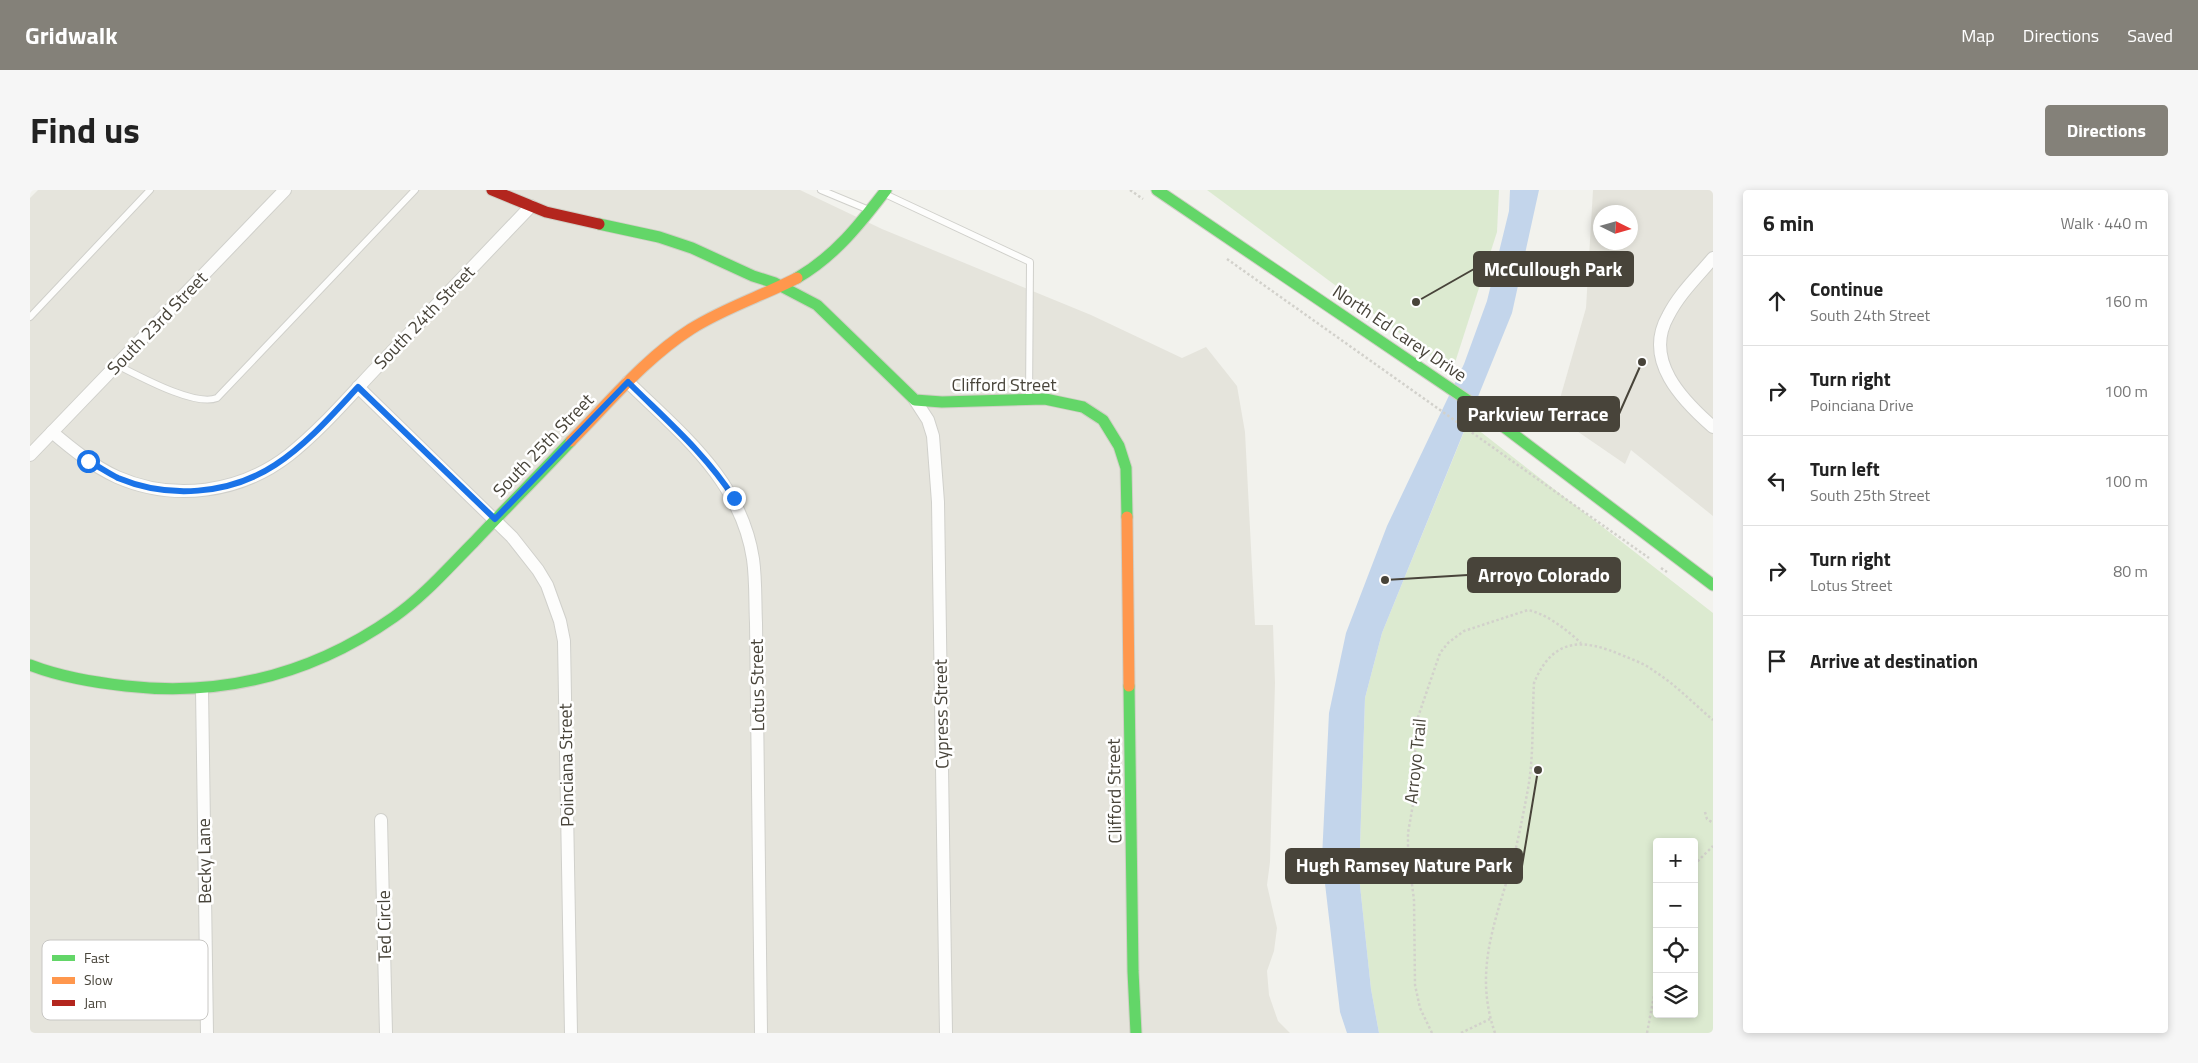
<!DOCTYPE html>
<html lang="en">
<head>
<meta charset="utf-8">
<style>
	body { margin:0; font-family:"Titillium Web",sans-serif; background:#f6f6f6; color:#222 }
	.controls { position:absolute; right:15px; bottom:15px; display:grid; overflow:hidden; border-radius:5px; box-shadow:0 2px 8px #0003 }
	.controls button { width:45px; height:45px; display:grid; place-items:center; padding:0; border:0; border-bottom:1px solid #e0e0e0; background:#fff; color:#222; font:25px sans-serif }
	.compass { position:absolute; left:1563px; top:15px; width:45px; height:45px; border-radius:50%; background:#fff; box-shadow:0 2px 8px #0003; rotate:95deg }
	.stop { position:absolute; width:15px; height:15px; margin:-11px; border:4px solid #1a73e8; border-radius:50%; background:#fff }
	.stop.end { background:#1a73e8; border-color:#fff; box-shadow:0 1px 5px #0008 }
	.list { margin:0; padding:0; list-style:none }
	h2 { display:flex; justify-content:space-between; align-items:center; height:65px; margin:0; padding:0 20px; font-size:21px }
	h2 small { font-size:16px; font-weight:400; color:#767676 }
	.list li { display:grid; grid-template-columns:32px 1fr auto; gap:15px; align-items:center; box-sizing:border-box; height:90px; padding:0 20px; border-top:1px solid #e0e0e0 }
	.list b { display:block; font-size:19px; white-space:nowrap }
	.list p { margin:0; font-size:16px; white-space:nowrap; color:#767676 }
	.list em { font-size:16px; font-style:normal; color:#767676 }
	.icon { flex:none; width:28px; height:28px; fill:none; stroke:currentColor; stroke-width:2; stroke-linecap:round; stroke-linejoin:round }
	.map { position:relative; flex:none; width:1683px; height:843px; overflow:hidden; border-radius:5px }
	header { display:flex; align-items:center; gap:30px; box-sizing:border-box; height:70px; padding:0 25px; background:#848179; color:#fff }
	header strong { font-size:24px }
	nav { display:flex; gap:28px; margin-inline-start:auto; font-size:18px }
	.intro { display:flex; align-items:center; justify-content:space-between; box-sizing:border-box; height:120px; padding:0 30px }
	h1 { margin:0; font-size:35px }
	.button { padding:12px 22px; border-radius:5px; background:#848179; color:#fff; font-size:18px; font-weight:700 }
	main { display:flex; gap:30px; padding:0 30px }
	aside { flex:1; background:#fff; border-radius:5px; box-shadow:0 2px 8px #0003 }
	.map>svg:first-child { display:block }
	.residential { fill:#e5e4dc; fill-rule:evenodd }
	.green { fill:#dcead0; fill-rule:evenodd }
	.water { fill:#c3d5eb }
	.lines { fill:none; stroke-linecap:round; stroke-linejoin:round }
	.lane-casing { stroke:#d0d0cb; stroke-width:8 }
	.street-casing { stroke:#d0d0cb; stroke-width:14 }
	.fast-casing { stroke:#d0cfc5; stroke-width:13 }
	.slow-casing { stroke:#d0cfc5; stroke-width:13 }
	.jam-casing { stroke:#d0cfc5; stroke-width:13 }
	.path { stroke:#d2d1cb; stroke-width:2.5; stroke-dasharray:2.5 2.5; stroke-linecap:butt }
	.lane { stroke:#fdfdfc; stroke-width:6 }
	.street { stroke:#fdfdfc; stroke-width:12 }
	.fast { stroke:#63d668; stroke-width:11 }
	.slow { stroke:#ff974d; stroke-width:11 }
	.jam { stroke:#b3261e; stroke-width:11 }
	.route { stroke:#1a73e8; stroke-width:6 }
	.labels { text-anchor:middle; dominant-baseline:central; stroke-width:5; stroke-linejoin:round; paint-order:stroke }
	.street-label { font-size:18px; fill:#48443a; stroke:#fff }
	.key { fill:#fff; stroke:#c8c7c4; stroke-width:1 }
	.key-label { font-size:14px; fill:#48443a }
	.leader { fill:none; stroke:#48443a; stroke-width:2 }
	.callout-dot { fill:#48443a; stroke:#fff; stroke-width:2 }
	.callout { fill:#48443a; stroke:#48443a; stroke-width:2 }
	.callout-label { font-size:19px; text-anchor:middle; font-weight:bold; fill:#fff }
</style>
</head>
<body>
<header>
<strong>Gridwalk</strong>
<nav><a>Map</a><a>Directions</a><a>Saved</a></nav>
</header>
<div class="intro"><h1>Find us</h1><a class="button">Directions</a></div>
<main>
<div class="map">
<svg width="1683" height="843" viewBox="0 0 1683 843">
	<rect width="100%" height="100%" fill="#f2f2ed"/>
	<!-- residential -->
	<g class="residential">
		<polygon points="8,0 770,0 852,39 1061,125 1152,168 1176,157 1207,196 1215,242 1225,435 1243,435 1245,493 1240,672 1237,695 1247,738 1244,761 1237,781 1239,805 1248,831 1260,843 0,843 0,8"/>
		<path d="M1563 0H1683V326L1601 260 1595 274 1525 226 1556 118ZM1570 22H1600V52H1570Z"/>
	</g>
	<!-- green -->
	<g class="green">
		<polygon points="1177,0 1469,0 1467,42 1422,182"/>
		<path d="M1438 232 1683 423V843H1349L1341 799 1329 686 1335 508 1352 443ZM1627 652H1664V824H1627Z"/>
	</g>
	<!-- water -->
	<polygon class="water" points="1480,0 1509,0 1482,123 1352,443 1335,508 1329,686 1341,799 1349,843 1317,843 1310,822 1292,668 1299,523 1316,443 1357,336 1434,174 1457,111 1479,21"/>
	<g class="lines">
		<!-- lane casing -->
		<g class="lane-casing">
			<g id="lane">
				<polyline points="791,0 839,20"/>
				<polyline points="855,4 1000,72 999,209"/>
				<polyline points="0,127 120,0"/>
				<path d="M87 175C109 186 165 217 187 208L385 0"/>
			</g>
		</g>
		<!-- street casing -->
		<g class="street-casing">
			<g id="street">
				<path d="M1683 68C1667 87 1649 104 1638 126 1613 170 1652 210 1683 237"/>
				<path d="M598 192C651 244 711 290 723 369 726 390 725 412 726 433L731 843"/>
				<polyline points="328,197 482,347 508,380 517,395 530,431 534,451 541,843"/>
				<polyline points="885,210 898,230 903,246 908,312 916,843"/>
				<path d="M22 242C42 259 63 276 87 287 144 312 210 303 259 265 293 238 322 203 352 172 402 120 451 68 501 16"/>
				<polyline points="0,265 255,0"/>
				<polyline points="172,499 177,843"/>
				<polyline points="351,630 356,843"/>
			</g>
		</g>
		<!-- fast casing -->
		<g class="fast-casing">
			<g id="fast">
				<polyline points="1127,0 1449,218 1683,395"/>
				<polyline points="569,34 629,47 662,58 723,86 745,93 787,115 885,210 912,212 1015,209 1053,217 1073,230 1089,256 1096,278 1097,327"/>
				<path d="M767 88C805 66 830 34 856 0"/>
				<path d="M0 475C31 487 63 492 96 496 194 507 283 484 364 427 394 406 418 378 444 352 476 318 509 285 541 251"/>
				<polyline points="1099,496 1103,781 1106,843"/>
			</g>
		</g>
		<!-- slow casing -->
		<g class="slow-casing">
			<g id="slow">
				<path d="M541 251C579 213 614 169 661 139 694 118 732 106 767 88"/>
				<polyline points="1097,327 1099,496"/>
			</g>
		</g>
		<!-- jam casing -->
		<g class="jam-casing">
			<polyline id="jam" points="462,0 516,22 569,34"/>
		</g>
		<!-- path -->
		<g class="path">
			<polyline points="1100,0 1113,9"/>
			<polyline points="1197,69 1619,368"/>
			<polyline points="1631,378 1637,382"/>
			<polyline points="1675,622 1677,629 1683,633"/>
			<polyline points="1664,675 1683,656"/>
			<path d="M1402 843 1390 818 1385 795 1384 710 1378 663V643L1386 597 1385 557 1388 527 1410 463 1418 453 1434 441 1498 420C1517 424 1537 440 1551 453"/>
			<polyline points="1431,843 1460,829"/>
			<path d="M1465 843C1444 783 1464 735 1481 677 1488 652 1493 625 1498 599 1504 565 1502 528 1504 493 1523 447 1553 448 1594 466 1604 470 1615 474 1624 481 1645 494 1664 514 1683 530"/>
			<polyline points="1617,843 1627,790"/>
		</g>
		<!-- lane -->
		<use href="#lane" class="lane"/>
		<!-- street -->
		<use href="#street" class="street"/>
		<!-- fast -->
		<use href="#fast" class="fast"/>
		<!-- slow -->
		<use href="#slow" class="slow"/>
		<!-- jam -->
		<use href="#jam" class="jam"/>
	</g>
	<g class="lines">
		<!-- route -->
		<path class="route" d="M58 271C68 276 78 283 88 288 138 309 199 305 245 275 277 254 302 225 328 197L465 329 598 192C635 229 675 263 704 308"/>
	</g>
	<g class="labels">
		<!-- street labels -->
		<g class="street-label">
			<text transform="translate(394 127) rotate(-46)">South 24th Street</text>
			<text transform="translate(127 133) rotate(-46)">South 23rd Street</text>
			<text transform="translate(1370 143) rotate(34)">North Ed Carey Drive</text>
			<text x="974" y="194">Clifford Street</text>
			<text transform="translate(513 255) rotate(-46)">South 25th Street</text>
			<text transform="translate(727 495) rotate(-91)">Lotus Street</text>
			<text transform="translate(911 524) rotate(-91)">Cypress Street</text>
			<text transform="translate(1385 571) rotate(-84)">Arroyo Trail</text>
			<text transform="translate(536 575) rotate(-91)">Poinciana Street</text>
			<text transform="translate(1084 601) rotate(-91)">Clifford Street</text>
			<text transform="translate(174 671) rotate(-91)">Becky Lane</text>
			<text transform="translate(354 736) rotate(-91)">Ted Circle</text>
		</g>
	</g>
	<!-- legend -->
	<rect x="12" y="750" width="166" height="80" rx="8" class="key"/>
	<rect x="22" y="765" width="23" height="6" fill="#63d668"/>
	<rect x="22" y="787" width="23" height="7" fill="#ff974d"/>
	<rect x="22" y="810" width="23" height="6" fill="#b3261e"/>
	<g class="key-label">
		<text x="54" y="773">Fast</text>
		<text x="54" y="795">Slow</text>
		<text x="54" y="818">Jam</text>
	</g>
	<!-- callouts -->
	<path class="leader" d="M1386 112L1444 79M1612 172L1589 224M1355 390L1438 385M1508 580L1492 676"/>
	<g class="callout-dot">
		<circle cx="1386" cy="112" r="5"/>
		<circle cx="1612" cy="172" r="5"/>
		<circle cx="1355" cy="390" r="5"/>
		<circle cx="1508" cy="580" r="5"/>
	</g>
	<g class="callout">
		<rect x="1444" y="62" width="159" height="34" rx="5"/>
		<rect x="1428" y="207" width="161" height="34" rx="5"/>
		<rect x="1438" y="368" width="152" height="34" rx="5"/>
		<rect x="1256" y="659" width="236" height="34" rx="5"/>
	</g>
	<g class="callout-label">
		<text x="1523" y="86">McCullough Park</text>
		<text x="1508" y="231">Parkview Terrace</text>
		<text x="1514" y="392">Arroyo Colorado</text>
		<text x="1374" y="682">Hugh Ramsey Nature Park</text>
	</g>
</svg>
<div class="controls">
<button>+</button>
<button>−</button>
<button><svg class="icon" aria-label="locate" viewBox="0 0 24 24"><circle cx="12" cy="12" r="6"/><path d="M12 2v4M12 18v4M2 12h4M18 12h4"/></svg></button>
<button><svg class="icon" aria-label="layers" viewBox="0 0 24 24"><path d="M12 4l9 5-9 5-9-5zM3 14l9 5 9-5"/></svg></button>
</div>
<svg class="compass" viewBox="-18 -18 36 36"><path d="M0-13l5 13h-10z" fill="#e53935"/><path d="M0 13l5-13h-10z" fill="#767676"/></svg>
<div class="stop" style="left:58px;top:271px"></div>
<div class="stop end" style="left:704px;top:308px"></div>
</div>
<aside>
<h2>6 min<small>Walk · 440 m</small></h2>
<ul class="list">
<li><svg class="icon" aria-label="ahead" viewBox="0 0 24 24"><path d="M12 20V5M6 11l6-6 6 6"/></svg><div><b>Continue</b><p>South 24th Street</p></div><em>160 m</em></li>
<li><svg class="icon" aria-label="right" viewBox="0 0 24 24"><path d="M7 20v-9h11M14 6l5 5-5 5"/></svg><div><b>Turn right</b><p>Poinciana Drive</p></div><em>100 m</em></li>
<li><svg class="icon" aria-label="left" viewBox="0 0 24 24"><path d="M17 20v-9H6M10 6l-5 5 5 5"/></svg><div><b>Turn left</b><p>South 25th Street</p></div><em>100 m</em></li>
<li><svg class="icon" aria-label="right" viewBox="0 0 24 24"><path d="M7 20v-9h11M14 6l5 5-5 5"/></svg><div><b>Turn right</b><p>Lotus Street</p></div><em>80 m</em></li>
<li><svg class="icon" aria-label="arrive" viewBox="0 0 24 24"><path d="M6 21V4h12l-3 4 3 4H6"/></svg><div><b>Arrive at destination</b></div></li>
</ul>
</aside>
</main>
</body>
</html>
